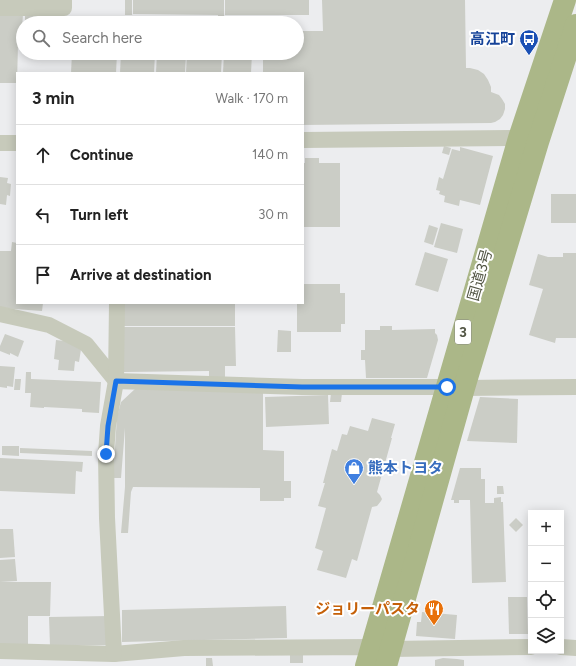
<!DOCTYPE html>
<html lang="en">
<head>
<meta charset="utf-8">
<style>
	body { margin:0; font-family:Figtree,"Noto Sans JP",sans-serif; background:#f6f6f6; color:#222 }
	.controls { position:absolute; right:12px; bottom:12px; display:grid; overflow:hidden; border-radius:0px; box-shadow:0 2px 10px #0003 }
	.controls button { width:36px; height:36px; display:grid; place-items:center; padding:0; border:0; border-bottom:1px solid #e0e0e0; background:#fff; color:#222; font:20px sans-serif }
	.stop { position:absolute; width:12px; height:12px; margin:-9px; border:3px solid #1a73e8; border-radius:50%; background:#fff }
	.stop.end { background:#1a73e8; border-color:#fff; box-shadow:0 1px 4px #0008 }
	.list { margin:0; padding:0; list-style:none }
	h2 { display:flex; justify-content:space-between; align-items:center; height:52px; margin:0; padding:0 16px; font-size:17px }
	h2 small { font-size:13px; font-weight:400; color:#767676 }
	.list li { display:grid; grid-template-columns:26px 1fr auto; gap:12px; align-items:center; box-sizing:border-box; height:60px; padding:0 16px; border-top:1px solid #e0e0e0 }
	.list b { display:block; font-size:15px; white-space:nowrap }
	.list em { font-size:13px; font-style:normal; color:#767676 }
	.icon { flex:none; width:22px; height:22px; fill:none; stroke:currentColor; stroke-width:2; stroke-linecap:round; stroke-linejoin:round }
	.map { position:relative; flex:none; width:576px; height:666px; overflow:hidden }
	.search { position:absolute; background:#fff; box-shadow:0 2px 10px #0003; left:16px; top:16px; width:288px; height:44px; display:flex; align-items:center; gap:10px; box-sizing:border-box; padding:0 14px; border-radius:22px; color:#767676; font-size:15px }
	.panel { position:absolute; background:#fff; box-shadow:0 2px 10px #0003; left:16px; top:72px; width:288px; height:232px; border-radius:0px }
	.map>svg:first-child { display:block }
	.building { fill:#cbcdc6 }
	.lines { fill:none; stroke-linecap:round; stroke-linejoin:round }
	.minor { stroke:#c7cabb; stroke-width:16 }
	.highway { stroke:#abb788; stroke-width:22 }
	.route { stroke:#1a73e8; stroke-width:5 }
	.labels { text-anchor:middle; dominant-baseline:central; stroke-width:4; stroke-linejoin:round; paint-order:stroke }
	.shield { fill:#fff; stroke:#87897e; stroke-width:1 }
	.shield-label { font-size:14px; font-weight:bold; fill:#545746 }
	.transit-label { font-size:15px; font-weight:bold; fill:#164399; stroke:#fff; text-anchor:end }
	.street-label { font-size:15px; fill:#545746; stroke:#fff }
	.shop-label { font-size:15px; font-weight:bold; fill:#366cbe; stroke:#fff; text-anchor:start }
	.food-label { font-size:15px; font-weight:bold; fill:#c56008; stroke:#fff; text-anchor:end }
</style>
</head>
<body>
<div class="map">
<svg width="576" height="666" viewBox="0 0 576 666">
	<rect width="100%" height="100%" fill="#ecedef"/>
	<!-- building -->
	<g class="building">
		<rect x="125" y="0" width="7" height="15"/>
		<polygon points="133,0 224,0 224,16 218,16 218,15 133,14"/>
		<rect x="225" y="0" width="84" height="15"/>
		<polygon points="322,0 465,0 466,68 470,68 478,70 484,74 488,80 491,87 491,92 499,95 502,99 505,104 505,109 503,115 500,119 495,122 491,123 303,125 303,73 263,73 263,53 297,53 297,31 323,31"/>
		<polygon points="0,14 23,14 21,43 18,44 17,83 0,83"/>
		<rect x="25" y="14" width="34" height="9"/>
		<polygon points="72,53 117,53 116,73 71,73"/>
		<polygon points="121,53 155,53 154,73 120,73"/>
		<polygon points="157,53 186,53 185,73 156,73"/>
		<polygon points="187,53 222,53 221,73 186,73"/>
		<polygon points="224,53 252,53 251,73 223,73"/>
		<polygon points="444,146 451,148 449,155 442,153"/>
		<polygon points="460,147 493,156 480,205 460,200 459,206 444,202 445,196 439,194 440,191 436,190 439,177 443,179 452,149 460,151"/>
		<polygon points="305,158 319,158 319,163 340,163 340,227 303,227 303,163 305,163"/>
		<polygon points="0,177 8,178 7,183 11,184 10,196 7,195 6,205 0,204"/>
		<rect x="551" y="194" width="25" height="29"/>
		<polygon points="441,223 463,229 457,253 434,247"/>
		<polygon points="429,225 438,228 433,245 424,242"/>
		<polygon points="12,242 17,243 17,303 43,303 42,311 0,308 0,251 11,251"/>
		<polygon points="425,252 448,259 438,292 415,285"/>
		<polygon points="563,253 576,253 576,338 556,338 555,343 529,335 543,289 529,285 538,254 548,257 563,257"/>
		<polygon points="303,284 340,284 340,293 345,293 345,324 341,324 341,332 297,332 297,303 303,303"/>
		<rect x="124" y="303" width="111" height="23"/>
		<polygon points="380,326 392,326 392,330 435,329 435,333 437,335 438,340 427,378 366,378 365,360 361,360 361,350 365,350 365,330 380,330"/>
		<polygon points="124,327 235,327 236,366 225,366 225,377 209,377 209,371 124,372"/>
		<polygon points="278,330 291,331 291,352 277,352"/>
		<polygon points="5,334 24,341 18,357 10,353 10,355 0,351 0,346"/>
		<polygon points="56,340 82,343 79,362 75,361 74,371 58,370 59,360 54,359"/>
		<polygon points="0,366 15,367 13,387 7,386 7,388 0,387"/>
		<polygon points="26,372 31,372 31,379 101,382 99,413 82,412 82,409 44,407 44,408 30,407 31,393 25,393"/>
		<polygon points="15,379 21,379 20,390 14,390"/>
		<polygon points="135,389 263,390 263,450 284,451 284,481 291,481 291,498 284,498 284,501 260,501 260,488 133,487 131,492 128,533 121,533 125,487 125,428 121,478 113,478 117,417 121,402"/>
		<polygon points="331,393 342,393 341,402 330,402"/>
		<polygon points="328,395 329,424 266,427 265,397"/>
		<polygon points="480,397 518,399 517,443 467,441"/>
		<polygon points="372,418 395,424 391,438 392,438 377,492 380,495 382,499 381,501 377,506 372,507 357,561 352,559 346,578 317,570 323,551 315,548 326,508 318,506 325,483 323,483 332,449 337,451 342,434 347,435 350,426 368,431"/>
		<polygon points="2,446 19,446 19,456 2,455"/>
		<polygon points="20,448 92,451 92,456 20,453"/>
		<polygon points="0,458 83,462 82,472 76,471 75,494 0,491"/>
		<polygon points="460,468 481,468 481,479 485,479 485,503 494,503 494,498 501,497 501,502 503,502 506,582 472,583 470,500 459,500 459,503 454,503 454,500 451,500"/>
		<polygon points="497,486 503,486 504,494 497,494"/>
		<polygon points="516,518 523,525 516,532 509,525"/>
		<polygon points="0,529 13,529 15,557 0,558"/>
		<polygon points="15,559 17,581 0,582 0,560"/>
		<polygon points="0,582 51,582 50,616 28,616 28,645 0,645"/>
		<polygon points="508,597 527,597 528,634 509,634"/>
		<polygon points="286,606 287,638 122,642 122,610"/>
		<polygon points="422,612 457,615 455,639 416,636 417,622 421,622"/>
		<polygon points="109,616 109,645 50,646 49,617"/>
		<rect x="290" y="653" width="13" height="10"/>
		<polygon points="206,658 212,658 213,666 206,666"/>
		<polygon points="443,658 457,659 464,660 464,666 435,666 435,660"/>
	</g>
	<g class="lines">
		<!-- minor -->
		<g class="minor">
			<polyline points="0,8 64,8 64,0"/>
			<polyline points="303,140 519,138 529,140"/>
			<polyline points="0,143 17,143"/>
			<polyline points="0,314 49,325 86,344 116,381 302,387 447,387"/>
			<polyline points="464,388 576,387"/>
			<polyline points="561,647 576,648"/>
			<polyline points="0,651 114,654 184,648 372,647 391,649 531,647"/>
			<polyline points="114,654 107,518 106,454 108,426 116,381 117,303"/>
		</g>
		<!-- highway -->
		<g class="highway">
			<polyline points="366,666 519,138 565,0"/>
			<polyline points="386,666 464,388 538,142 576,25"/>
		</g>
	</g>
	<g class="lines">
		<!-- route -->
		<polyline class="route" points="106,454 108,426 116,381 302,387 447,387"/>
	</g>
	<!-- icons -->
	<defs>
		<g id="bus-pin" transform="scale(1)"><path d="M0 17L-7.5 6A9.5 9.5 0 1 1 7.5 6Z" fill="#1a4fb4" stroke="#fff"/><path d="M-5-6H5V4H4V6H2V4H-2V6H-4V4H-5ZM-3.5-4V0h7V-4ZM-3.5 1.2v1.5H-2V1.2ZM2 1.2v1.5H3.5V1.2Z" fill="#fff"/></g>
		<g id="shop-pin" transform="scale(1)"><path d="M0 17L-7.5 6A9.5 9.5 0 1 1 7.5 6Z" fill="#3f7fe0" stroke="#fff"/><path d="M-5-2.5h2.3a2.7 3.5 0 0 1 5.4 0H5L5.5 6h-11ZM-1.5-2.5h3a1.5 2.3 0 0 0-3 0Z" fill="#fff"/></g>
		<g id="restaurant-pin" transform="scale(1)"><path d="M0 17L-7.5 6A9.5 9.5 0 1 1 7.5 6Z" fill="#e8710a" stroke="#fff"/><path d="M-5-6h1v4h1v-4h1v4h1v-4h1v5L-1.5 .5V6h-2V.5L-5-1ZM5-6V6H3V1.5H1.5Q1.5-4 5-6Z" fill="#fff"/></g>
	</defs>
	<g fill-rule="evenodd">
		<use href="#bus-pin" x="529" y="39"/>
		<use href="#shop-pin" x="354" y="468"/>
		<use href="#restaurant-pin" x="434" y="609"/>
	</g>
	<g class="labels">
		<!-- shield labels -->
		<rect class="shield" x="455" y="320" width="16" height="24" rx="3"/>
		<g class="shield-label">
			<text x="463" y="332">3</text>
		</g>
		<!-- transit labels -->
		<g class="transit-label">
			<text x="515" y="39">高江町</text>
		</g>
		<!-- street labels -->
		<g class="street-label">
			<text transform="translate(480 275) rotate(-74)">国道3号</text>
		</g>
		<!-- shop labels -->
		<g class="shop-label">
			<text x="368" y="468">熊本トヨタ</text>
		</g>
		<!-- food labels -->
		<g class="food-label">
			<text x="420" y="609">ジョリーパスタ</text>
		</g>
	</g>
</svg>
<div class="controls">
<button>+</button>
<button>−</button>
<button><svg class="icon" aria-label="locate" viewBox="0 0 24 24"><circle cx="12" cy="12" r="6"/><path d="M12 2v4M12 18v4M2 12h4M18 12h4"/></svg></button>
<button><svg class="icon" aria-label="layers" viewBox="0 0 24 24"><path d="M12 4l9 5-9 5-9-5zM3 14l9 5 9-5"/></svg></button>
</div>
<div class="stop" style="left:447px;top:387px"></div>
<div class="stop end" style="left:106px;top:454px"></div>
<div class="search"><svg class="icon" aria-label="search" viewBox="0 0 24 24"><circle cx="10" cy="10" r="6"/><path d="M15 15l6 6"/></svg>Search here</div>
<section class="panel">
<h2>3 min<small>Walk · 170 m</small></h2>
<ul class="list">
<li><svg class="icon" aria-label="ahead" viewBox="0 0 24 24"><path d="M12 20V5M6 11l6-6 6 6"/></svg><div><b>Continue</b></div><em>140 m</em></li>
<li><svg class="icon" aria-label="left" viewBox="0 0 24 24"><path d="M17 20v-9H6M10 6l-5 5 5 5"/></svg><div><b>Turn left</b></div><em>30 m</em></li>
<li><svg class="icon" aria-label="arrive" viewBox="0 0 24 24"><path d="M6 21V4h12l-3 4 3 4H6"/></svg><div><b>Arrive at destination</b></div></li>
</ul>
</section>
</div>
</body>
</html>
